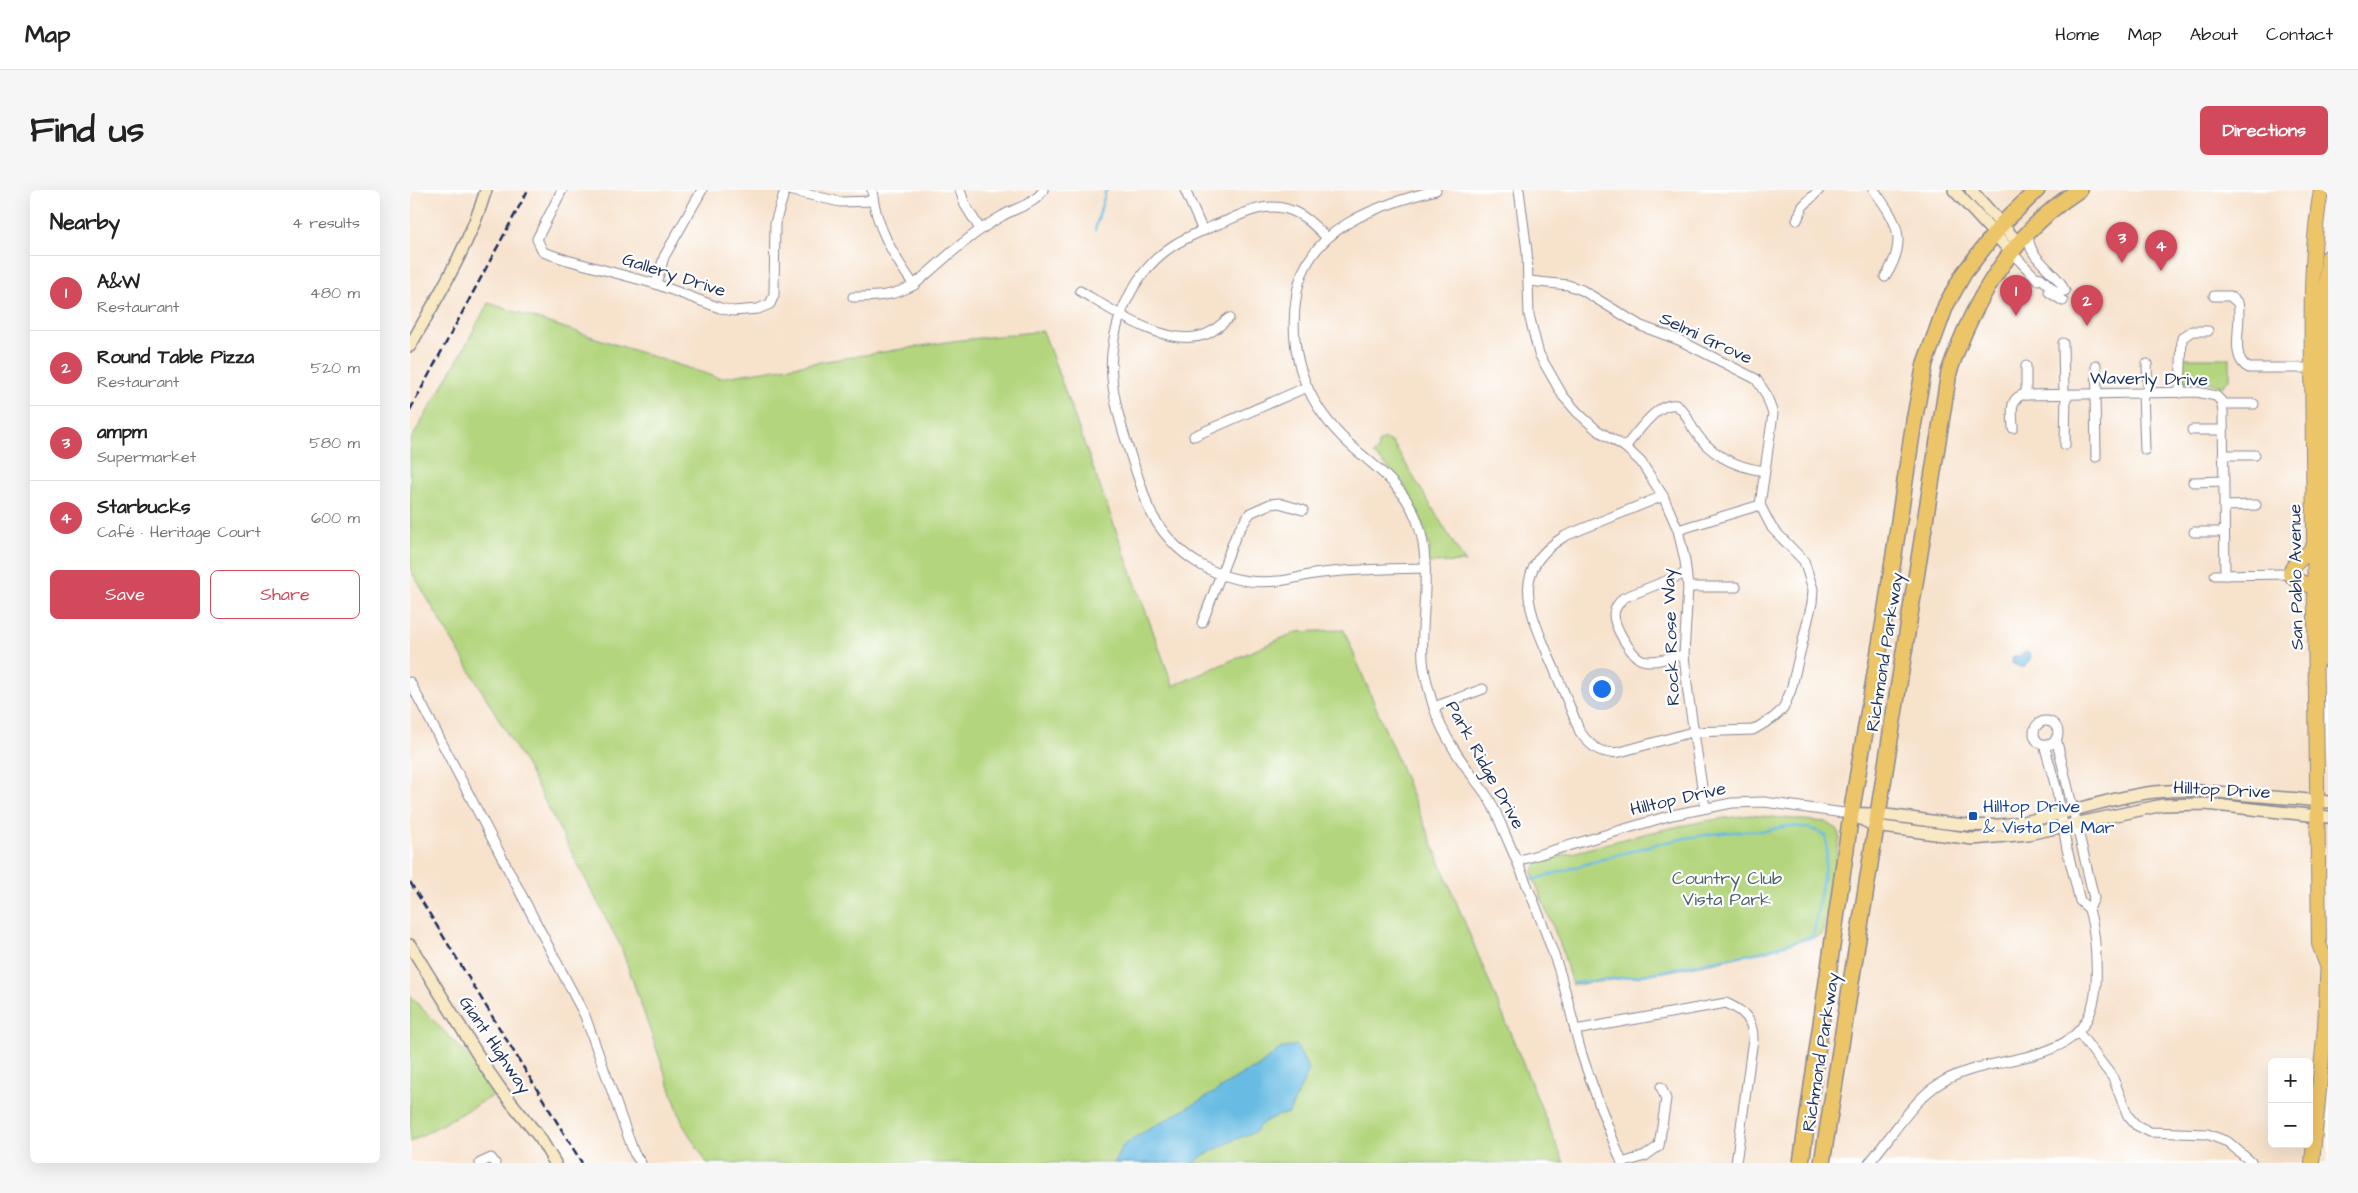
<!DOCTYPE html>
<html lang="en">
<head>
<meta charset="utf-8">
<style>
	body { margin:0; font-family:"Architects Daughter",sans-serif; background:#f6f6f6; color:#222 }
	.controls { position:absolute; right:15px; bottom:15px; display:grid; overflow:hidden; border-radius:8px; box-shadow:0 5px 20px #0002 }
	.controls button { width:45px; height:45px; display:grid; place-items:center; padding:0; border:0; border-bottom:1px solid #e0e0e0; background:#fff; color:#222; font:25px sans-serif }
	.you { position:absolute; left:1191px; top:498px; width:18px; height:18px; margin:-12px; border:4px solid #fff; border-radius:50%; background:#1a73e8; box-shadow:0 0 0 8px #1a73e833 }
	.badge { display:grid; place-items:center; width:32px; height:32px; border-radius:50%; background:#d1495b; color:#fff; font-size:16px; font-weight:700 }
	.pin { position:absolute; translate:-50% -41px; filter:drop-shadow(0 1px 2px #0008) }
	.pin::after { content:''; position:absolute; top:26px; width:18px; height:15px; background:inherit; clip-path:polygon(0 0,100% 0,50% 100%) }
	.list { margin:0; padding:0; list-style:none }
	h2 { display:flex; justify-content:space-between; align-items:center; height:65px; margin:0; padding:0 20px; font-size:21px }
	h2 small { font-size:16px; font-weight:400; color:#767676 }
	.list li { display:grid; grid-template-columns:32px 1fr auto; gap:15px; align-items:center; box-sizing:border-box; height:75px; padding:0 20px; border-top:1px solid #e0e0e0 }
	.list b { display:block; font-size:19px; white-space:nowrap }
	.list p { margin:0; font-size:16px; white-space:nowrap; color:#767676 }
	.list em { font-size:16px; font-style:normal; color:#767676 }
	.actions { display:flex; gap:10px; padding:15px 20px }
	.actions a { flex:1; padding:11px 0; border:1px solid #d1495b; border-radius:8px; text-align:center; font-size:18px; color:#d1495b }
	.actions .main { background:#d1495b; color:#fff }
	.map { position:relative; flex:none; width:1918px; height:973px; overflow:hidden; border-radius:8px }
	header { display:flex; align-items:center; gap:30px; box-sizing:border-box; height:70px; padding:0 25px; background:#fff; border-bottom:1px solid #e0e0e0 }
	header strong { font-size:24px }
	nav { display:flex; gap:28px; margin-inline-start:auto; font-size:18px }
	.intro { display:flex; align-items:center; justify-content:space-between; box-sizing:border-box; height:120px; padding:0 30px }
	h1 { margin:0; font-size:35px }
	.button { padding:12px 22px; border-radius:8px; background:#d1495b; color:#fff; font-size:18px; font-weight:700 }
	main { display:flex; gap:30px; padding:0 30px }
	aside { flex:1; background:#fff; border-radius:8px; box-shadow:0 5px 20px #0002 }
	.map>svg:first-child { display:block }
	.green { fill:#b3d57d; stroke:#67826e }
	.water { fill:#67bbe3; stroke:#4175a0 }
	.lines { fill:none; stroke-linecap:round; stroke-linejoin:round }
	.stream { stroke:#67bbe3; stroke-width:2.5 }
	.street-casing { stroke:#898895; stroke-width:11 }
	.secondary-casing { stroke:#898895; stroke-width:14 }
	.primary-casing { stroke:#898895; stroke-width:16 }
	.highway-casing { stroke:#898895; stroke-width:18 }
	.street { stroke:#fff; stroke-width:9 }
	.secondary { stroke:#f8e8c3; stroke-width:11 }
	.primary { stroke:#edc569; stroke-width:14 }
	.highway { stroke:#edc569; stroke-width:15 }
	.rail { stroke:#1b2f5e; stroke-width:2.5; stroke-dasharray:8 4; stroke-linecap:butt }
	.transit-dot { fill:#1a4fb4; stroke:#fff; stroke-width:2 }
	.labels { text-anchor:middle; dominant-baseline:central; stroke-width:4.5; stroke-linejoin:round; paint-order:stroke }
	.street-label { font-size:18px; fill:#1b2f5e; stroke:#fff }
	.transit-label { font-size:18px; fill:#164399; stroke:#fff; text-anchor:start }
	.park-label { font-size:18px; fill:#496167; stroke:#fff }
</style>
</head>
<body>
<header>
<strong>Map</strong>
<nav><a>Home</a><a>Map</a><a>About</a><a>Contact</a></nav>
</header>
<div class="intro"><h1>Find us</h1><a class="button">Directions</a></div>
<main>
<aside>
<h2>Nearby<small>4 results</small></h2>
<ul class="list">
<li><span class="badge">1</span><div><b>A&amp;W</b><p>Restaurant</p></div><em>480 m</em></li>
<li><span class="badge">2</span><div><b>Round Table Pizza</b><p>Restaurant</p></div><em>520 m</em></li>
<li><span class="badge">3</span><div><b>ampm</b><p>Supermarket</p></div><em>580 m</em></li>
<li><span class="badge">4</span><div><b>Starbucks</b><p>Café · Heritage Court</p></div><em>600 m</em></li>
</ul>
<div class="actions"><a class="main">Save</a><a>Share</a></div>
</aside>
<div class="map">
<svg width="1918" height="973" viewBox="0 0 1918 973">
	<rect width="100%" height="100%" fill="#fff"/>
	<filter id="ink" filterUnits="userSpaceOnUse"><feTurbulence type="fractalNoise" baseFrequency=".02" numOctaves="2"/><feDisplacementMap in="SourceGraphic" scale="10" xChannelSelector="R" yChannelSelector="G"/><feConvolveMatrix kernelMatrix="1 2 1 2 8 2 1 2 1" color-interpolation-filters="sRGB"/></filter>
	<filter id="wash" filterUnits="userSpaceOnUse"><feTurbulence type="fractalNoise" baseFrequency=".0096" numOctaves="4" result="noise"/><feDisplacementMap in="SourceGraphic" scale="20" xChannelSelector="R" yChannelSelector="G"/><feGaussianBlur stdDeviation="1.12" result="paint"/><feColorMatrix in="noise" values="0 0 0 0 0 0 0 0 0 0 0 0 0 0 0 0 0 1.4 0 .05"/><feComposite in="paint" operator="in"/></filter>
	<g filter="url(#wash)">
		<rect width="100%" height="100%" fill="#f7e2cc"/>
		<!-- green -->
		<g class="green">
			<polygon points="78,113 309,188 543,151 633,141 763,496 886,442 934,440 1154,973 297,973 273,935 211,757 117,577 0,379 0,251 50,166"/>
			<polygon points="1773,168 1820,168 1820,188 1812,197 1798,192 1773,192"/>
			<path d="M975 249 983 253 1055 372 1021 373 1014 369 1020 360C1013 322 994 288 963 264L968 261V253Z"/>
			<path d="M1341 625 1416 632 1427 639 1430 648 1412 745C1330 769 1246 786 1162 795L1152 759 1123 687C1122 680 1124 677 1130 672 1199 653 1269 632 1341 625Z"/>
			<polygon points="0,806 92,901 0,952"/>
		</g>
		<!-- water -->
		<g class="water">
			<polygon points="1616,462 1620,463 1621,467 1615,477 1610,477 1602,473 1603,466 1610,466"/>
			<path d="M886 855 899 880 879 923C865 926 852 930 845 942L824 950 794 965 784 973H704L711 958 720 950 805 902 830 885 846 878 870 859Z"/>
		</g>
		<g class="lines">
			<!-- stream -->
			<g class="stream">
				<polyline points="685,40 696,0"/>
				<path d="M1122 690C1197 669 1274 639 1353 641 1359 641 1366 638 1372 637 1384 635 1406 638 1416 646L1417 663 1403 748"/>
				<polyline points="1290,773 1351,762 1403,746"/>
				<polyline points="1163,793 1228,786 1286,774"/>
			</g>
		</g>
	</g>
	<g filter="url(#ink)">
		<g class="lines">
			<!-- street casing -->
			<g class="street-casing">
				<g id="street">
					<polyline points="152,0 127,49 133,62 157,70 246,94 310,118 323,121 348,119 360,114 364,105 365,33 375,0"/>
					<polyline points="379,0 430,12 463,11"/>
					<path d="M462 0C465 35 484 67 504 95"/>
					<polyline points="550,0 555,15 570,39"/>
					<polyline points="775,0 793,41"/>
					<path d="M1026 0C970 15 899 36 887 102 876 166 897 218 946 260 970 280 994 298 1006 328 1024 372 1010 423 1013 470 1014 485 1019 500 1023 515 1033 548 1055 576 1075 603 1084 615 1089 630 1095 644 1114 687 1133 732 1148 777 1158 806 1163 836 1172 865 1184 902 1198 937 1212 973"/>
					<polyline points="1109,0 1117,62 1119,125 1129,164 1153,206 1168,223 1187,240 1215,257 1231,272 1253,306 1268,340 1275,371 1278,397 1274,465 1278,503 1295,617"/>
					<path d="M1464 0C1487 32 1499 50 1475 87"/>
					<polyline points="1387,30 1393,16 1409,0"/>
					<path d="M1619 42C1615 63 1637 76 1649 91 1652 94 1652 97 1655 101L1646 102 1631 88 1625 87"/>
					<path d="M917 48C905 36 894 24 877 19 855 13 836 22 816 31 798 38 780 45 764 55 728 78 706 121 702 163 697 210 724 272 738 317 763 367 811 397 868 391 883 390 897 384 912 383 946 379 981 379 1015 378"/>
					<polyline points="1602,63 1628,90"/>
					<path d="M1119 91 1158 95 1172 100 1231 136 1269 150 1346 189 1356 204 1363 224 1350 315 1362 338 1394 371 1403 399 1402 413 1381 500 1373 519 1363 528 1343 540 1282 542 1210 562C1191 565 1181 557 1170 542 1160 517 1150 492 1139 467 1119 419 1099 380 1155 346L1253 306"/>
					<polyline points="246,94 254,67 292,0"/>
					<path d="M670 101C702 120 756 158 794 145 804 142 811 134 819 128"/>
					<polyline points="1639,102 1653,111"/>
					<path d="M1804 106H1820L1828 113C1833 132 1818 168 1839 178H1902"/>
					<path d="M443 107C466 107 484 106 504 95 532 71 560 44 592 26 605 18 626 14 633 0"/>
					<polyline points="1653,153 1654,204"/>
					<polyline points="1737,174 1738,203"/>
					<polyline points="1686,175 1687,204"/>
					<polyline points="1733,203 1735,260"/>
					<polyline points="1770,203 1772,148 1782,141 1798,141"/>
					<polyline points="1685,204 1686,267"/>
					<polyline points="1616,205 1616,176"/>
					<polyline points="1812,214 1844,214"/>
					<path d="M1603 238C1603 226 1598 210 1612 205L1787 202 1806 206 1811 211 1813 222 1815 385"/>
					<polyline points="1782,240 1813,240"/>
					<polyline points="784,246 897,197"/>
					<polyline points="1655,255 1656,204"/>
					<path d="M1215 257C1227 244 1246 212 1266 215 1276 221 1278 231 1284 240 1300 265 1326 277 1354 281"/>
					<polyline points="1813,265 1845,265"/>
					<polyline points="1783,292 1814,291"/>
					<polyline points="1814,316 1846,315"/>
					<polyline points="1268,340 1350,315"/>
					<polyline points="1784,342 1814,342"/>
					<polyline points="1805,385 1880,384"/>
					<polyline points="1278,397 1326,397"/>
					<polyline points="792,433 826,345 840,323 860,314 869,313 893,320"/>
					<path d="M1274 465C1262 466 1245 474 1232 470 1221 466 1204 436 1204 425 1204 418 1209 413 1213 408L1276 383"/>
					<polyline points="0,492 175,826 224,963 231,973"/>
					<polyline points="1024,517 1073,499"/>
					<circle cx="1636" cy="543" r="12"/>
					<polyline points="1646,548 1684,708 1679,719"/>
					<polyline points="1634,554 1647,601 1657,659 1670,711 1679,719"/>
					<polyline points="1107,671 1262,625 1322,613 1354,612 1441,624"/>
					<path d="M1165 840 1316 813C1334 821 1343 829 1343 849L1326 973"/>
					<polyline points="1669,843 1703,888 1718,926 1726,935 1740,942 1797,944 1818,952 1842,973"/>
					<polyline points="70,973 81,968 85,973"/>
					<polyline points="1212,973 1235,966 1249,956 1256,909 1251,897"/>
					<path d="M1459 973C1478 951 1501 914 1523 898 1578 856 1681 886 1686 795 1687 770 1686 744 1679 719"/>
				</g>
			</g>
			<!-- secondary casing -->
			<g class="secondary-casing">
				<g id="secondary">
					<polyline points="1544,0 1602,63"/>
					<polyline points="1561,0 1609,54"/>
					<path d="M0 156C28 106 59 56 76 0"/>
					<polyline points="1441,624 1465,636 1563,649 1618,644 1753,615 1795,614 1918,627"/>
					<path d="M1443 624C1492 622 1540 639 1589 635 1640 631 1687 610 1737 603 1775 597 1812 603 1850 606 1873 608 1896 609 1918 612"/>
					<polyline points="0,755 76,878 92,901 130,948 145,973"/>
				</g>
			</g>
			<!-- primary casing -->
			<g class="primary-casing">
				<g id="primary">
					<path d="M1911 0C1901 59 1901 119 1902 178L1909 754 1916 773"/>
					<polyline points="1918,67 1915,110 1914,180 1918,470"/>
					<path d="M1905 353C1898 368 1882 371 1880 384L1884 389 1906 398"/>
					<polyline points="1902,973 1915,837 1918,767"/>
				</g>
			</g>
			<!-- highway casing -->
			<g class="highway-casing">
				<g id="highway">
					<polyline points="1391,973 1441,624 1474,431 1504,231 1515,173 1536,115 1554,83 1592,34 1627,0"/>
					<path d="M1412 973 1539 182C1563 111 1604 41 1669 0"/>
				</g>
			</g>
			<!-- street -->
			<use href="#street" class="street"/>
			<!-- secondary -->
			<use href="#secondary" class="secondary"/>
			<!-- primary -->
			<use href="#primary" class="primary"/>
			<!-- highway -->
			<use href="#highway" class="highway"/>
			<!-- rail -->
			<g class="rail">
				<polyline points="0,220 118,0"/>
				<polyline points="0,692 172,973"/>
			</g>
		</g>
	</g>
	<!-- markers -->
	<rect class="transit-dot" x="1558" y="621" width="10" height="10" rx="2.5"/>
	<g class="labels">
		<!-- street labels -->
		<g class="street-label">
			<text transform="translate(264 85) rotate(18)">Gallery Drive</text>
			<text transform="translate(1296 148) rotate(25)">Selmi Grove</text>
			<text transform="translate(1739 189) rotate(1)">Waverly Drive</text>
			<text transform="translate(1886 387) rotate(-91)">San Pablo Avenue</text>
			<text transform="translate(1261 447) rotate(-92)">Rock Rose Way</text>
			<text transform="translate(1475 462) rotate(-81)">Richmond Parkway</text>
			<text transform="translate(1075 575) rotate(61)">Park Ridge Drive</text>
			<text transform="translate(1812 600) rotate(3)">Hilltop Drive</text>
			<text transform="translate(1268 609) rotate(-13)">Hilltop Drive</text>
			<text transform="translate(85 855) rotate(56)">Giant Highway</text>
			<text transform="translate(1411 862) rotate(-81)">Richmond Parkway</text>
		</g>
		<!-- transit labels -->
		<g class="transit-label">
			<text x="1573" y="616">Hilltop Drive<tspan x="1573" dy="21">&amp; Vista Del Mar</tspan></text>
		</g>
		<!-- park labels -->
		<g class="park-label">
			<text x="1317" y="688">Country Club<tspan x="1317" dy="21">Vista Park</tspan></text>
		</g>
	</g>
</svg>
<div class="controls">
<button>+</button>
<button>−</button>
</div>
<div class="you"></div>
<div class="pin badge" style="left:1606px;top:126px">1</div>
<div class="pin badge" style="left:1677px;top:136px">2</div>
<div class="pin badge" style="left:1712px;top:73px">3</div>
<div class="pin badge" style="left:1751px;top:81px">4</div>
</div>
</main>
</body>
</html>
